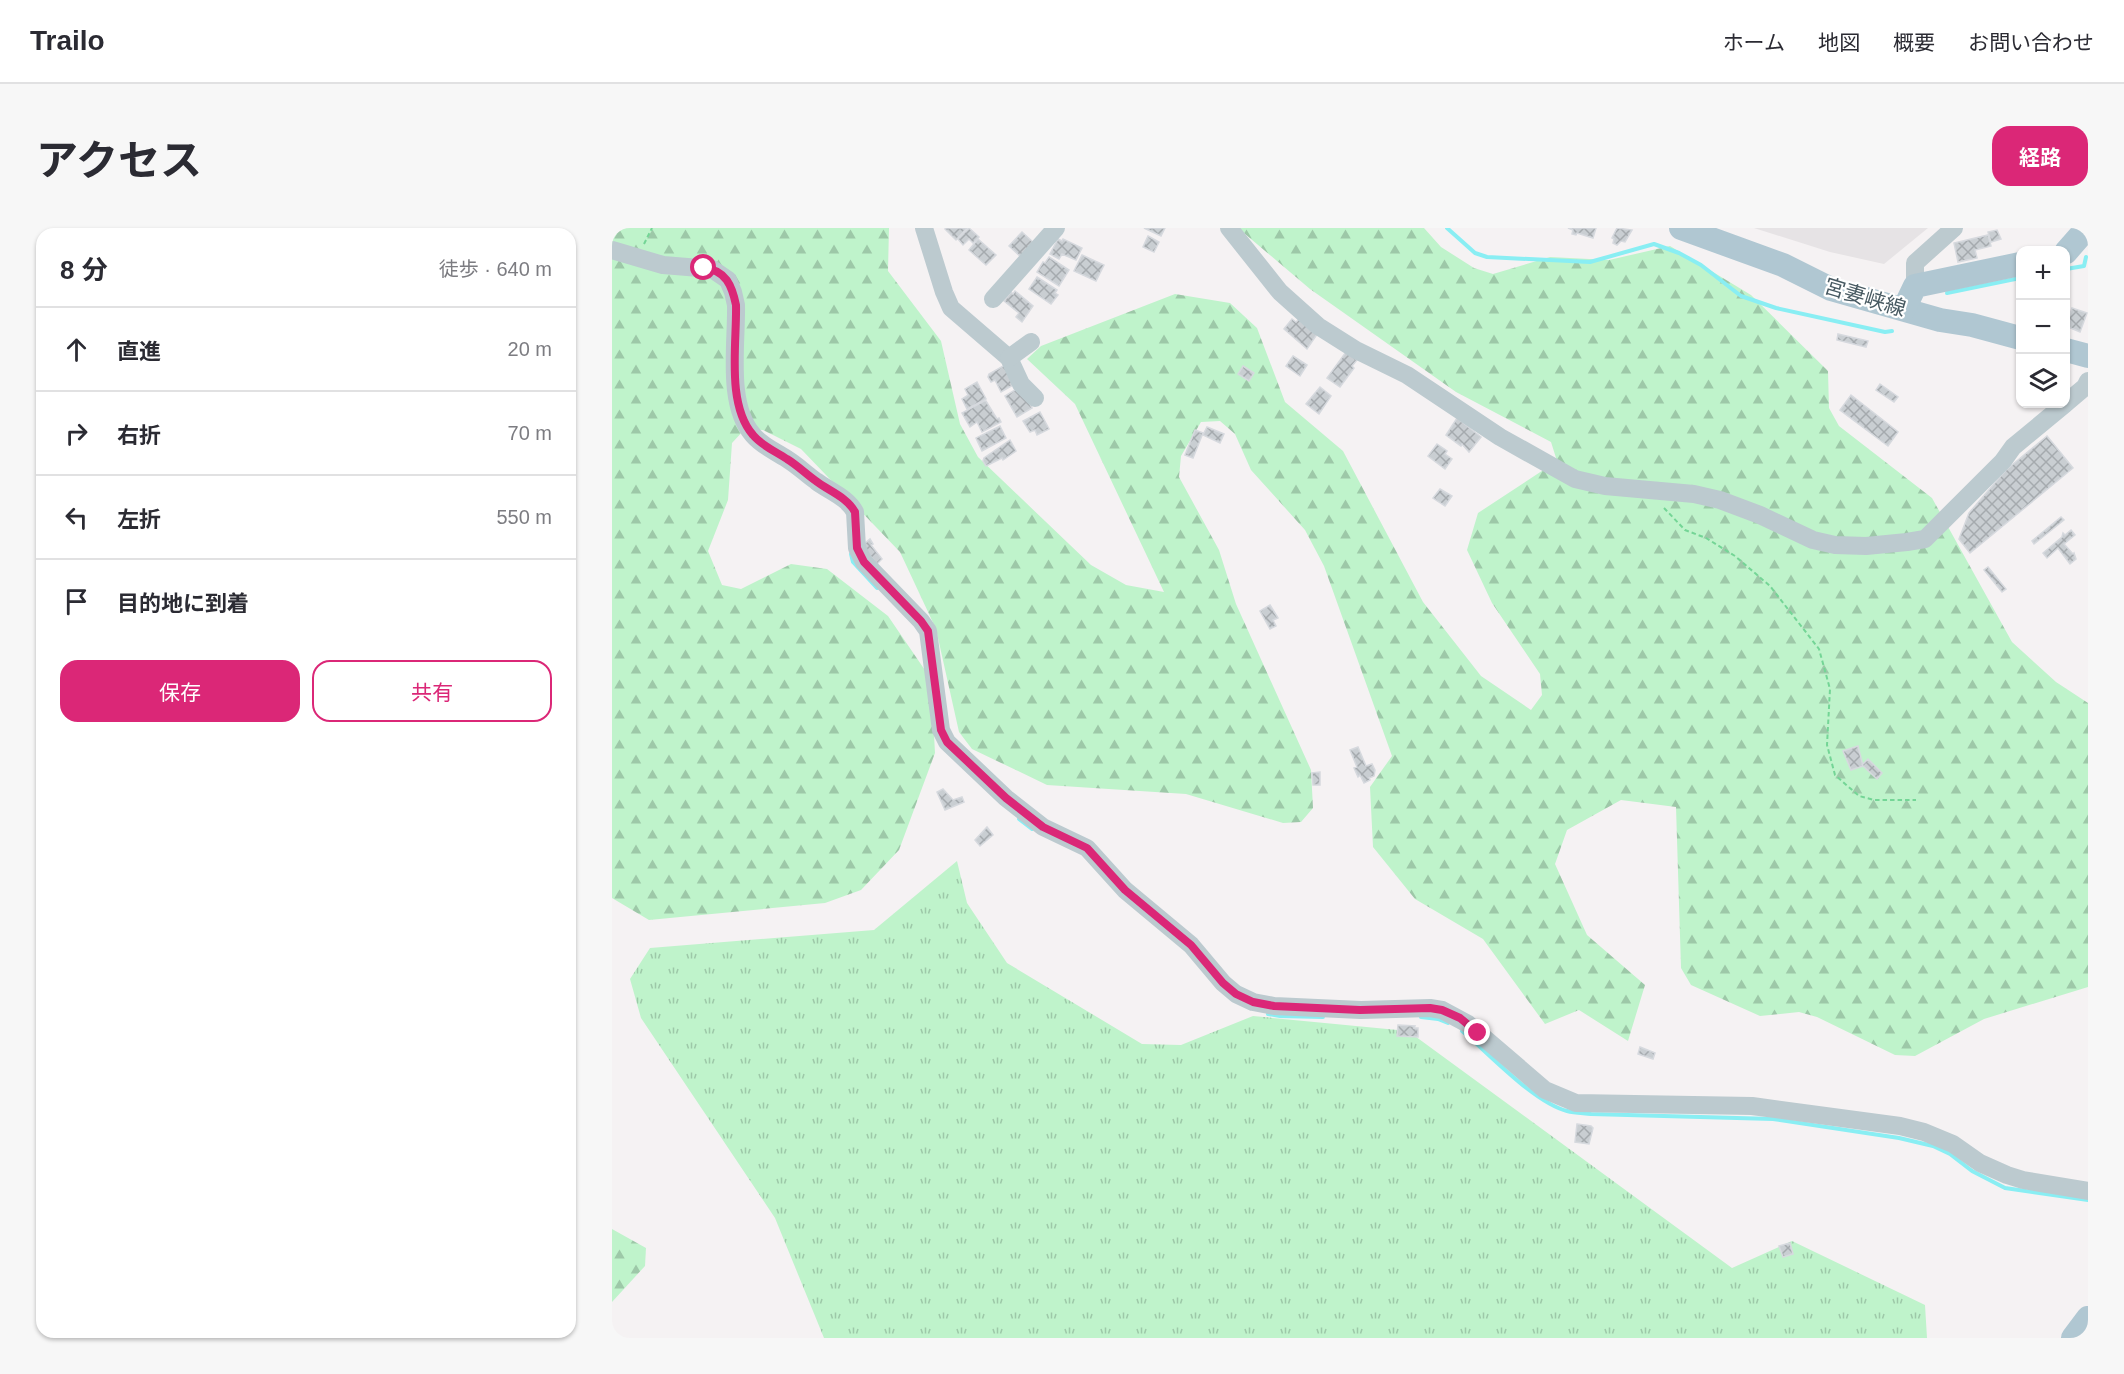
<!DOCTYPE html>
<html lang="ja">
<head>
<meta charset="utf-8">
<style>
	body { margin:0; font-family:Arial,"Noto Sans JP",sans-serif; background:#f7f7f7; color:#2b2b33 }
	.controls { position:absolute; right:18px; top:18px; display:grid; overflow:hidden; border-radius:12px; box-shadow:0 2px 4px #0004 }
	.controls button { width:54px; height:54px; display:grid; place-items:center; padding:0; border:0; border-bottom:2px solid #e1e1e2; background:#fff; color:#2b2b33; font:30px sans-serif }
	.stop { position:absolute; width:18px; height:18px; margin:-14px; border:4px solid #db2777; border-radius:50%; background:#fff }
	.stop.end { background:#db2777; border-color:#fff; box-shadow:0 2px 6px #0008 }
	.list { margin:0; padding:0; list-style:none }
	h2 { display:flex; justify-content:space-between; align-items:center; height:78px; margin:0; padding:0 24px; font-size:26px }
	h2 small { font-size:20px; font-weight:400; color:#7c7c81 }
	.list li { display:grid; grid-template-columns:39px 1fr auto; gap:18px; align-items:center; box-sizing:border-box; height:84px; padding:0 24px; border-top:2px solid #e1e1e2 }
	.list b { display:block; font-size:22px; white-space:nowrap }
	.list em { font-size:20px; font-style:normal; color:#7c7c81 }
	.actions { display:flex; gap:12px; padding:18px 24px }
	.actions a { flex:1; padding:14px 0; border:2px solid #db2777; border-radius:18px; text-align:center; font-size:21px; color:#db2777 }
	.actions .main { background:#db2777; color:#fff }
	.icon { flex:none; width:33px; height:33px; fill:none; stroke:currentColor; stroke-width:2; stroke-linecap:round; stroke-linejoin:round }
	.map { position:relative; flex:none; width:1476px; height:1110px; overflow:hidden; border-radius:18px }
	header { display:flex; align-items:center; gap:36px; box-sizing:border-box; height:84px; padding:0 30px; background:#fff; border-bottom:2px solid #e1e1e2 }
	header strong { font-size:28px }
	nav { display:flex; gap:33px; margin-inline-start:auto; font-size:21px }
	.intro { display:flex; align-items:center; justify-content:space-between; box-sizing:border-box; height:144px; padding:0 36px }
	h1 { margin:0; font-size:42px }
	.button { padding:15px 27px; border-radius:18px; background:#db2777; color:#fff; font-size:21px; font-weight:700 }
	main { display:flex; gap:36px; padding:0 36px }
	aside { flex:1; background:#fff; border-radius:18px; box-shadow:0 2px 4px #0004 }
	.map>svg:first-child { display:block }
	.education { fill:#e6e3e5 }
	.grass { fill:url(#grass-tufts) }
	.forest { fill:url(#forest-firs) }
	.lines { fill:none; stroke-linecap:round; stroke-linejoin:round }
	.stream { stroke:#89eef3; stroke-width:4 }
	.building { fill:url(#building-cross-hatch); stroke:#d6d9de; stroke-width:1.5 }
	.path { stroke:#74d596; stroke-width:2; stroke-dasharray:4.5 3; stroke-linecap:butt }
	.minor { stroke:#bccacf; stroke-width:18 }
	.major { stroke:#b0c7d2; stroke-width:24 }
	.route { stroke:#db2777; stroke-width:8 }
	.labels { text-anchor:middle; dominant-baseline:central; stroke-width:4.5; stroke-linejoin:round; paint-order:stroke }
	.street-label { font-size:21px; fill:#485a62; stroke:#fff }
</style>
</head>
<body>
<header>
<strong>Trailo</strong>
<nav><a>ホーム</a><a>地図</a><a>概要</a><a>お問い合わせ</a></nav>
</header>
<div class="intro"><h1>アクセス</h1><a class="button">経路</a></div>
<main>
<aside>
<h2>8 分<small>徒歩 · 640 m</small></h2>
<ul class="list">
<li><svg class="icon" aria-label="ahead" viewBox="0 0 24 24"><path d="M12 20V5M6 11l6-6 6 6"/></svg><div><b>直進</b></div><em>20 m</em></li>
<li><svg class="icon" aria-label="right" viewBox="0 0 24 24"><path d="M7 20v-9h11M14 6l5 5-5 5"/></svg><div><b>右折</b></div><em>70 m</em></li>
<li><svg class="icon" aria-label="left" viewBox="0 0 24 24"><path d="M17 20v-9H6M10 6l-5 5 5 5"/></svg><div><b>左折</b></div><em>550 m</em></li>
<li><svg class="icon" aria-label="arrive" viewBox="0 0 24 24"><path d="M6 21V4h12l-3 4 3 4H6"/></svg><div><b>目的地に到着</b></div></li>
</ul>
<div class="actions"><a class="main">保存</a><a>共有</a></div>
</aside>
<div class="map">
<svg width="1476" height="1110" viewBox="0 0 1476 1110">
	<defs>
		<pattern id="grass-tufts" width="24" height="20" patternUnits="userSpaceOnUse" patternTransform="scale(1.5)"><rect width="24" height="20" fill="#bff3cb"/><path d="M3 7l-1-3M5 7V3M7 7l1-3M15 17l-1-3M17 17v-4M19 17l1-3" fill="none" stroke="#9dc8a8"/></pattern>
		<pattern id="forest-firs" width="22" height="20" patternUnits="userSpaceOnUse" patternTransform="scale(1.5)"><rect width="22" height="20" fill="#bff3cb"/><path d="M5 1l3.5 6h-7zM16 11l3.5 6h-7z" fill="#9dc8a8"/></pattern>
		<pattern id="building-cross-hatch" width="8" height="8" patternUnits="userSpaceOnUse" patternTransform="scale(1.5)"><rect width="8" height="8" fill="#c9ced2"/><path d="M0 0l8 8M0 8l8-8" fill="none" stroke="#a5aaae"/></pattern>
	</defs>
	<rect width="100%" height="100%" fill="#f5f2f3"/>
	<!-- education -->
	<polygon class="education" points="1142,0 1316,0 1272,36 1218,24"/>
	<!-- grass -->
	<polygon class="grass" points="345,633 355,675 395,735 530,816 569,817 641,788 796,803 1120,1040 1180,1013 1313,1077 1315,1110 212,1110 163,990 29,790 18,751 38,720 262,702"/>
	<!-- forest -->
	<g class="forest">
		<polygon points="0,0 277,0 276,43 329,113 348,196 366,229 479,337 514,357 552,364 463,176 415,131 429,118 563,66 618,75 645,100 673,174 731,223 811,374 869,448 919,482 930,467 928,446 880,375 855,322 866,285 945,233 939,214 844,164 698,61 626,0 812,0 829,19 862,40 881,46 938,29 997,32 1058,18 1139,67 1216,143 1217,180 1227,198 1320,270 1400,414 1444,454 1476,475 1476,759 1372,791 1303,828 1283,827 1205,789 1187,784 1148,788 1079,757 1069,740 1064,579 1009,572 955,602 943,636 975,707 1033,757 1016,813 967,782 933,796 871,711 803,671 761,619 758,559 780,528 712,338 693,302 639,242 623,206 608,193 589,194 569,228 567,249 607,322 624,376 699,542 701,580 689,594 671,595 574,566 435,557 360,521 347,504 324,401 288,324 189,221 151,202 133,201 120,215 116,272 96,323 110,357 129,361 179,336 215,341 276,388 319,451 323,525 287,622 249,662 213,675 37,692 0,670"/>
		<polygon points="0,1001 34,1020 33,1038 0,1074"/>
	</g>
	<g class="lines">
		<!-- stream -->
		<g class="stream">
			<polyline points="835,0 863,25 875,29 978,34 1042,16 1067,25 1089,37 1129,68 1164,80 1273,104 1280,103"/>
			<polyline points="1454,41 1472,38 1474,29"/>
			<polyline points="1335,65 1408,50"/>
			<polyline points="239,326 241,334 265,360"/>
			<polyline points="407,591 420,601"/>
			<polyline points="656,786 668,788 711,789"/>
			<polyline points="809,789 826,791 836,795"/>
			<path d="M850 803C878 826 921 874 955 883 963 885 971 885 979 886L1161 891 1287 910 1321 918 1338 926 1360 943 1393 960 1476 972"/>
		</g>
	</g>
	<!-- building -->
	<g class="building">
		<polygon points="334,0 355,0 344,12 333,1"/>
		<polygon points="357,0 367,9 361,15 357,11 351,17 346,11"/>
		<polygon points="532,0 553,0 549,8"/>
		<polygon points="956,0 984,0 981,10 965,5 964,7 960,6 961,2"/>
		<polygon points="1005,0 1020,2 1013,14 1009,13 1005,17 1001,15 1002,11 1000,10"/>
		<polygon points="1385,2 1389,11 1379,14 1376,4"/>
		<polygon points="410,4 422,15 410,30 397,18"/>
		<polygon points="1376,7 1379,18 1363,22 1365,30 1346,34 1342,15"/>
		<polygon points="536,8 547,14 542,24 531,19"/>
		<polygon points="366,11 384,27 374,37 357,22"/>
		<polygon points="446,11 450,13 451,11 470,20 464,32 450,26 447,31 438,26"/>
		<polygon points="470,27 492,37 484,53 462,43"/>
		<polygon points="437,29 457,42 447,58 425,44 431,34 433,35"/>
		<polygon points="425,49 445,62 443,65 446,67 439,76 417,61"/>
		<polygon points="403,63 421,78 410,94 404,89 407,85 392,73 399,64 401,66"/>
		<polygon points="1460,80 1475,85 1468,104 1454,98"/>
		<polygon points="680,91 684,94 687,91 706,105 695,121 672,101"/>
		<polygon points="1226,106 1256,113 1254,119 1225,112"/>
		<polygon points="734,124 745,132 740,138 742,140 728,159 715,150"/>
		<polygon points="681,128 695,137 688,148 674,138"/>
		<polygon points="393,137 403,156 389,164 383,152 379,154 376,149 377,146"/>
		<polygon points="631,138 642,145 637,153 626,146"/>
		<polygon points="365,154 374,171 355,181 350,171 356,167 353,161"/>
		<polygon points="1268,156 1286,169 1282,174 1264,162"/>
		<polygon points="408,159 420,180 405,189 393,168"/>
		<polygon points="708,159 719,168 707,186 694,176"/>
		<polygon points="1239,167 1286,204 1276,218 1228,182"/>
		<polygon points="372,173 374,173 385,191 387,190 389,194 370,204 365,194 358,199 350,185"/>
		<polygon points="428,184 437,201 425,207 423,202 418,204 411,193"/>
		<polygon points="845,190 869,209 857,224 850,216 849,218 834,207"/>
		<polygon points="388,198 394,210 370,223 364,210"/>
		<polygon points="595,199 612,206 608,215 591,207"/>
		<polygon points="583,202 591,205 581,230 573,227"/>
		<polygon points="1435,208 1461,240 1358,325 1347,311 1357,285 1394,242"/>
		<polygon points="398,212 404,223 391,232 390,230 374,238 371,233 372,230"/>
		<polygon points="825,216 835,223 833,226 840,231 833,241 816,228"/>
		<polygon points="828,261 840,268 833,278 821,270"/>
		<polygon points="1449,289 1452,292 1422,316 1420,313"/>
		<polygon points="1459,302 1463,307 1452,316 1461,326 1462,325 1464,331 1458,336 1446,320 1435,330 1431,325 1450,309 1451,305 1453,307"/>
		<polygon points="258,311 261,316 259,317 270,331 265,336 253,322 252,316"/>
		<polygon points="1376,339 1394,361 1390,364 1372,342"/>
		<polygon points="658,377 666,390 661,392 664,398 658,401 648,383"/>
		<polygon points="1246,518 1251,538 1239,542 1231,523"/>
		<polygon points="746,519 754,538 760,536 763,542 762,548 757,550 758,552 752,555 748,547 746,549 742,540 745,539 738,522"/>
		<polygon points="1256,531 1270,545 1265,551 1250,537"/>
		<polygon points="708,544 708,557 701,557 700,545"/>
		<polygon points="331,561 341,572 350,569 352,574 333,582 325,564"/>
		<polygon points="375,599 381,607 368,618 363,612"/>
		<polygon points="786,797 803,798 802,800 806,800 806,809 785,808"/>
		<polygon points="1028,819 1043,825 1041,831 1026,826"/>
		<polygon points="965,896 979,898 981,900 977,916 963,914"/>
		<polygon points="1178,1015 1181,1026 1171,1029 1167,1018"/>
	</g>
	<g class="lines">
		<!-- path -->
		<g class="path">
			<polyline points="32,16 40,0"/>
			<polyline points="1052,280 1073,302 1094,310 1123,328 1158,358 1207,421 1218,461 1215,517 1223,547 1247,568 1262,572 1304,572"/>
		</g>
		<!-- minor -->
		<g class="minor">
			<polyline points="312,0 332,64 339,80 397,130 409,156 423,170"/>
			<polyline points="617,0 668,64 706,98 744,122 795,147 888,209 963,251 993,258 1082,266 1108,272 1148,287 1201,312 1223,317 1254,318 1295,314 1313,311 1391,233 1401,219 1453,176"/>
			<path d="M0 22 51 37 100 41 116 52 121 64 124 77C125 115 114 176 141 207 150 218 163 223 175 231 185 237 194 246 204 253 217 263 235 269 243 284L245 320 252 334 309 393 316 403 329 502 335 514 394 570 431 599 475 620 513 662 579 717 611 755 624 766 641 774 662 778 749 782 818 780 830 782 856 796 933 862 964 875 1140 878 1288 898 1312 904 1341 916 1368 935 1395 947 1411 952 1476 963"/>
			<polyline points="1303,58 1303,35 1342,0"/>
			<polyline points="381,71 444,0"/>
			<polyline points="397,130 419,114"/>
			<polyline points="1454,175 1473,159 1476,153"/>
		</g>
		<!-- major -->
		<g class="major">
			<polyline points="1069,0 1171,37 1219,61 1328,92 1360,97 1408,110"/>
			<polyline points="1454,24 1475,0"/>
			<polyline points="1292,81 1303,58 1408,36"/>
			<polyline points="1454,122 1476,128"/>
			<polyline points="1461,1110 1476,1090"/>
		</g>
	</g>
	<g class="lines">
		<!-- route -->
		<path class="route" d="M92 40C114 42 120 58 124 77 125 115 114 176 141 207 150 218 163 223 175 231 185 237 194 246 204 253 217 263 235 269 243 284L245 320 252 334 309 393 316 403 329 502 335 514 394 570 431 599 475 620 513 662 579 717 611 755 624 766 641 774 662 778 748 782 818 780 830 782 848 790 866 805"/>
	</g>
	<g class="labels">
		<!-- street labels -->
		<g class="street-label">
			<text transform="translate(1253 69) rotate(17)">宮妻峡線</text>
		</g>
	</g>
</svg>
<div class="controls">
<button>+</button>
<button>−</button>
<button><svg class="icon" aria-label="layers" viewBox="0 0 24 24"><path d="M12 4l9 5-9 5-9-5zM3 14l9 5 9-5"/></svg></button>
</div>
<div class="stop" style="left:92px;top:40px"></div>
<div class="stop end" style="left:866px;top:805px"></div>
</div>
</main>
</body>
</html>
